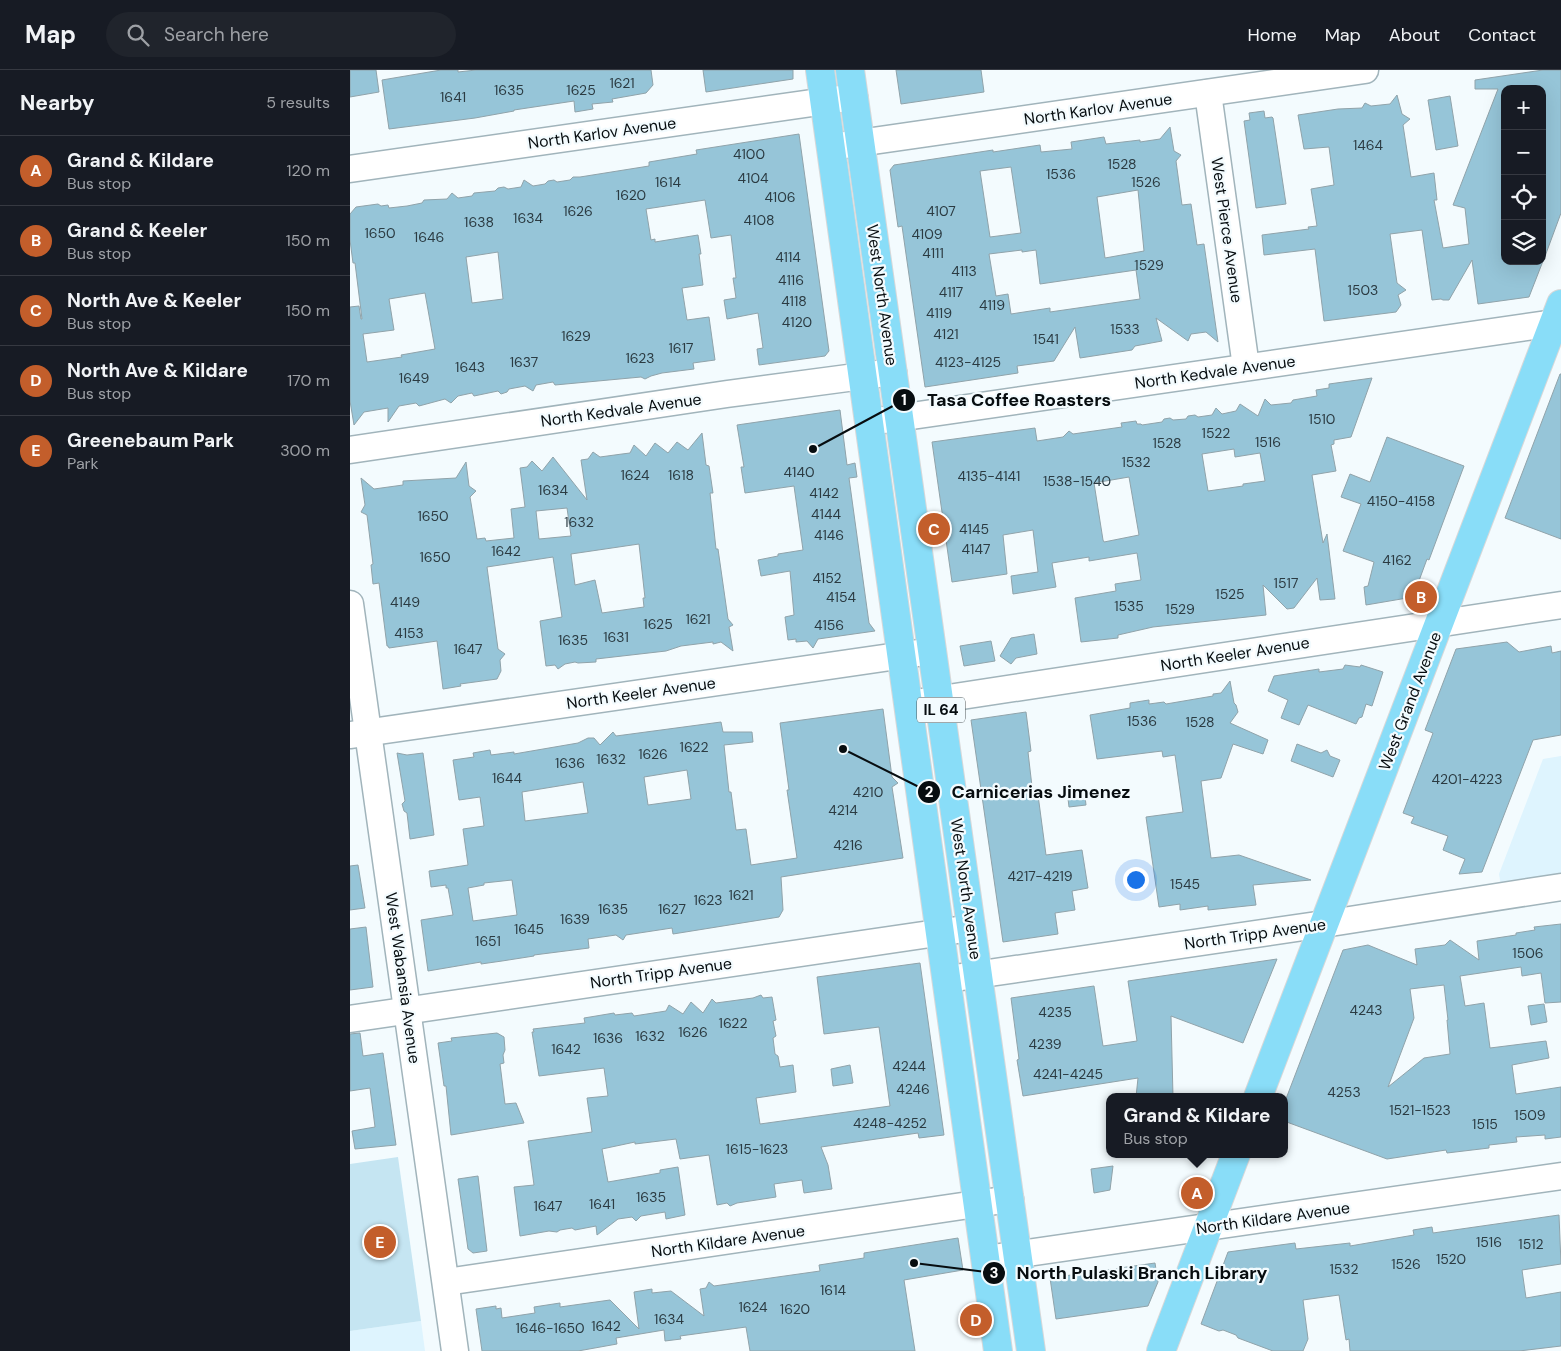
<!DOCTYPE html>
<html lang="en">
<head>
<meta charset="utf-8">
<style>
	body { margin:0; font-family:"DM Sans",sans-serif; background:#20242c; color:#f1f3f6 }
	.controls { position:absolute; right:15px; top:15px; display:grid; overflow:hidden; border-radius:10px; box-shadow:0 5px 20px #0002 }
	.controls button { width:45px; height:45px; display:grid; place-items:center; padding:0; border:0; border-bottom:1px solid #363941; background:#171b24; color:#f1f3f6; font:25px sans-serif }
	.you { position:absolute; left:785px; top:809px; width:18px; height:18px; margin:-12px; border:4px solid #fff; border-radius:50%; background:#1a73e8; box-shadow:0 0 0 8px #1a73e833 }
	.badge { display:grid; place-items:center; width:32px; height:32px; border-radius:50%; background:#c35e2b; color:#fff; font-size:16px; font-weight:700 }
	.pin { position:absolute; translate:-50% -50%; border:2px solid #fff; box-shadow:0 1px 5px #0006 }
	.popup { position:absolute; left:756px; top:1023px; width:182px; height:65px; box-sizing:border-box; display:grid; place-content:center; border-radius:10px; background:#171b24; filter:drop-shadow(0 1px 4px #0005); font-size:16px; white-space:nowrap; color:#9ea1a6 }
	.popup b { font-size:19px; color:#f1f3f6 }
	.popup::after { content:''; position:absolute; left:50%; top:100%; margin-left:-10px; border:10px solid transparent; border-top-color:#171b24 }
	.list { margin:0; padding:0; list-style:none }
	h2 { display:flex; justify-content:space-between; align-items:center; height:65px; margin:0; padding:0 20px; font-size:21px }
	h2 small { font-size:16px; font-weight:400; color:#9ea1a6 }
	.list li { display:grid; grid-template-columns:32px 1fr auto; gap:15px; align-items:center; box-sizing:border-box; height:70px; padding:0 20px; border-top:1px solid #363941 }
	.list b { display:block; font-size:19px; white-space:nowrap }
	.list p { margin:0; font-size:16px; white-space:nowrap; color:#9ea1a6 }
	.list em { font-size:16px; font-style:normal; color:#9ea1a6 }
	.icon { flex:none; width:28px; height:28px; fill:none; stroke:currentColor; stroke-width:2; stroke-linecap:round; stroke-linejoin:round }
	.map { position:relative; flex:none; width:1211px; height:1281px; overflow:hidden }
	header { display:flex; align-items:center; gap:30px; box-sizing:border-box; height:70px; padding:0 25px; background:#171b24; border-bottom:1px solid #363941 }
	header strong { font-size:24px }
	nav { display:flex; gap:28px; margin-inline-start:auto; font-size:18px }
	.search { width:350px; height:45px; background:#20242c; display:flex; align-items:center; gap:12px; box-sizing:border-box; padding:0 18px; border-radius:28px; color:#9ea1a6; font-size:19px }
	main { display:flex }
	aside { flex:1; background:#171b24 }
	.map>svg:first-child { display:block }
	.built { fill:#def4fe }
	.green { fill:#c5e5f2 }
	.building { fill:#96c5d8; stroke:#90a3aa; fill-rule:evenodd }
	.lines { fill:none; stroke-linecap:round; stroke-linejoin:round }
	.minor-casing { stroke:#a1b4bb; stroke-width:29 }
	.major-casing { stroke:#d7d8d9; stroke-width:30 }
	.minor { stroke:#fff; stroke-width:26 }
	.major { stroke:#89ddf8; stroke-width:28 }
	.labels { text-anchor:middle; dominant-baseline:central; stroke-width:4.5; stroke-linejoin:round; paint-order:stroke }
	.number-label { font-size:14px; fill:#2b3b42 }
	.shield { fill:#f3fbfe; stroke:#4e5457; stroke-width:1 }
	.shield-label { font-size:15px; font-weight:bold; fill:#070d10 }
	.street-label { font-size:16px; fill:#070d10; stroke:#f3fbfe }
	.leader { fill:none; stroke:#070d10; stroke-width:2 }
	.callout-dot { fill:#070d10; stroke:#f3fbfe; stroke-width:2 }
	.mark-label { font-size:15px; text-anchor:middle; font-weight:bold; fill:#fff }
	.callout-label { font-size:18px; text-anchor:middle; font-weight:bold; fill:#070d10; stroke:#f3fbfe; stroke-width:4.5; stroke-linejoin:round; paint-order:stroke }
</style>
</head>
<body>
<header>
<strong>Map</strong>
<div class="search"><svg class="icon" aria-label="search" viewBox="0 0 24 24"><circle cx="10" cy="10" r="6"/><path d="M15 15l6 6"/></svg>Search here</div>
<nav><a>Home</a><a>Map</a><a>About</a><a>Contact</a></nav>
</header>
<main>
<aside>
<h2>Nearby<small>5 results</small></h2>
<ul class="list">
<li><span class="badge">A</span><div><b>Grand &amp; Kildare</b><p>Bus stop</p></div><em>120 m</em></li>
<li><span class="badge">B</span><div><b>Grand &amp; Keeler</b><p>Bus stop</p></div><em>150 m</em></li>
<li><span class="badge">C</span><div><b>North Ave &amp; Keeler</b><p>Bus stop</p></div><em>150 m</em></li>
<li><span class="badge">D</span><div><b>North Ave &amp; Kildare</b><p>Bus stop</p></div><em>170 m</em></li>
<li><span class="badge">E</span><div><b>Greenebaum Park</b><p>Park</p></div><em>300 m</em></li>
</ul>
</aside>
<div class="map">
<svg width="1211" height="1281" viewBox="0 0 1211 1281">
	<rect width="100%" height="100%" fill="#f3fbfe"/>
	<!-- built -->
	<g class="built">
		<polygon points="1211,686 1211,808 1151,816 1149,804 1193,689"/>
		<polygon points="71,1251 75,1281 0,1281 0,1261"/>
	</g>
	<!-- green -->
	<polygon class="green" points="48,1087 71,1251 0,1261 0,1094"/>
	<!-- building -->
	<g class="building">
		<polygon points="0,0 26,0 29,22 0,27"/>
		<polygon points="91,0 108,0 108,2 126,0 301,0 303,15 296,23 262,29 263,32 242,34 243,39 225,42 224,31 164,40 164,41 125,48 39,59 32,10"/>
		<polygon points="353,0 443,0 443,9 356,22"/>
		<polygon points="546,0 631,0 634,22 551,34"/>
		<polygon points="1193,0 1211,0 1211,143 1194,189 1192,189 1192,19 1155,19 1155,191 1193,191 1179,227 1128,234 1122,190 1099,230 1093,230 1091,229 1082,230 1072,160 1040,164 1047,213 1056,220 1048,225 1051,235 1046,242 974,251 965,179 914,185 912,165 959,159 958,157 967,156 961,119 984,115 979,77 954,79 948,45 988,39 1012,38 1015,33 1021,36 1040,34 1047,25 1052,44 1060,49 1053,55 1061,107 1084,103 1087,130 1084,130 1093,178 1119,174 1115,138 1103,135 1148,19 1125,19 1125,10"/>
		<polygon points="1100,26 1108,76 1086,80 1078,30"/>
		<polygon points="914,41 915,48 922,47 923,48 936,134 906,138 894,51 900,50 899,43"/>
		<path d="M820 57 824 81 831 85 826 91 832 135 841 134 847 175 854 174 868 272 856 262 841 264 838 271 806 248 812 271 785 276 782 280 730 288 725 257 704 291 667 296 668 303 575 317 552 156 548 157 540 100 544 95 643 80V82L690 75 691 82 722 79 721 72 754 67 756 74 790 70V72L810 69ZM661 97 671 163 640 167 630 101ZM788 120 794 181 755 188 747 127ZM672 180V182L686 180 690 214 786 200 790 229 700 242V238L661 244 658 224 646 226 639 184Z"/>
		<path d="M449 64 479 281 475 286 409 295 407 279 413 278 408 243 377 249 374 230 386 228 383 208H386L381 165 361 168 355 130 296 139 301 170 305 169V172L348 165 351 184H349L353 215 332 218 337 250 359 247 365 290 343 293 344 299 312 303 301 306 295 309 291 307 205 315 203 312 186 315 183 321 175 316 159 319 157 322 151 324 148 321 124 326 122 323 108 326 101 333 95 329 69 336 66 333 49 336 38 352V338L14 342 4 355 0 331V237L9 236 11 249H12L5 193H3L0 170V144L6 137 28 134 31 136 38 135 39 138 57 136 72 133 74 130 97 129 102 123 108 128 122 126 124 123 145 121 148 118 154 117 158 119 171 117 174 110 183 116 195 114 198 111 204 110 207 112 220 110 223 107H230L299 96V92L347 84 346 80ZM148 182 153 229 122 233 116 187ZM75 223 85 279 51 285 52 287 17 292 13 264 44 260 39 229Z"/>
		<polygon points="1210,304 1211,304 1211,469 1155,448"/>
		<path d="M1022 308 1001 367 984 370V374L981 375 986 401 962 405 973 473 977 464 985 529 970 530 967 508 944 538 937 539 913 515 916 545 803 557 768 565V568L731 572 725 528 766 521 765 514 791 510 787 483 739 491V487L702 493 706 517 663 524 661 506 688 502 683 460 653 465 657 504 602 512 582 372 685 358 687 371 713 367 719 361 723 364 772 357 771 353 786 351 787 354H791L792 355 812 352 814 349 820 348 823 350 836 349 838 346 845 345 848 347 862 345 866 338 872 344 886 341 890 334 908 346 915 329 921 335 941 333 943 330 967 326 966 320 979 318V314ZM884 379 885 387 910 383 915 411 893 414V416L858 421 852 384ZM779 407 789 465 754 472 753 470 744 413Z"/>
		<polygon points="490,340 497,395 505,393 507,407 499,408 519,553 525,561 468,569 463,578 457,571 446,572 446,569 438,570 435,547 444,545 440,501 411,506 408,490 428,486 428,484 453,480 444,416 395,423 391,397 394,397 387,355"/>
		<path d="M352 363 356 395 359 396 363 423H360L366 479H368L378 549 383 555 379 557 383 581 371 572 363 574V572L331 576 316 581 246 589V592L228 593 225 592 215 594 208 599 205 595 196 596 190 551 212 547 203 487 137 497 148 579 155 584 150 590 151 601 147 609 110 614 111 616 93 619 87 571 39 578 38 576H37L29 513 23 514 21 495 23 494 17 445 11 442 15 435 11 408 24 419 53 415V411L106 408 116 392 119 416 126 421 120 427 127 469 135 468 136 471 164 468 161 439 175 437 170 398 177 397 182 391 192 401 203 387 237 430 231 390 238 389 243 382 250 387 272 384 280 383 284 375 296 386 305 373 318 383 327 372 338 380ZM217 438 221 466 189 469 186 441ZM289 474 295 528H293L294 537 252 543 245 510 225 515 221 484Z"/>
		<polygon points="1037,367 1114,396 1079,490 1077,489 1063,527 1016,535 1014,517 1018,516 1024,492 993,481 1011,434 991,427 1000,404 1020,412"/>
		<polygon points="684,564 687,584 666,588 661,594 650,586 661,568"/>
		<polygon points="641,571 645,591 614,596 610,576"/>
		<polygon points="1157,572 1169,582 1201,576 1202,583 1211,581 1211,665 1183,670 1132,802 1109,804 1115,789 1093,780 1098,766 1061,753 1064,747 1053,743 1083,663 1075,660 1106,579"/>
		<polygon points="995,595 1010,597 1011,595 1033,602 1022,636 1016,634 1012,647 1009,648 1006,654 958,635 949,655 931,648 938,630 918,621 924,606 969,599 969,602 993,599"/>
		<polygon points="880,611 884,633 886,635 888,642 880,653 918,670 913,684 883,674 871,708 851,711 861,788 889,785 961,810 903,815 906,835 858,840 858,836 830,840 830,834 809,837 796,747 833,742 825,685 813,687 812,681 747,689 740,645 780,638 780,633 799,630 799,634 814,632 816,634 863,626 863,624 871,623"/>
		<path d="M533 639 542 707 548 713 542 717 553 788 431 807 433 840 429 847 323 864 322 858 276 865 273 870 266 865 238 869 239 878 184 885V886L152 891 131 894V892L78 901 71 850 103 845 98 818H96V815L81 817 79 801 118 795 113 759 134 756 130 727 109 730 103 690 124 687 123 683 140 680 141 685 164 682V684L228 673 238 668H244L250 675 263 662 266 666 371 652 373 662H402L403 672 374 675 379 722H381L386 760 396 759 401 795 447 788 437 720H439L430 653ZM337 700 341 729 298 735 294 707ZM233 712 238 743 175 751 172 722ZM162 810 167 845 123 851 118 818 134 815V813Z"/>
		<polygon points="676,642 681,681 678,682 683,725 688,725 696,785 732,780 738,818 722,821 725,840 705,843 708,864 653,872 621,650"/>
		<polygon points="947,674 971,683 977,680 980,686 990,690 983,707 941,691"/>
		<polygon points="47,683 57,685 73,683 84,765 60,769 57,743 54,741 52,734 55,731"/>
		<polygon points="734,718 736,735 719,737 717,720"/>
		<polygon points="8,795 15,838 0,840 0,796"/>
		<path d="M1211 854V932L1195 933 1191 903 1172 906 1171 897 1110 906 1115 936 1134 933 1140 978 1196 971 1199 988 1162 995 1166 1024 1211 1017V1067L1195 1069V1065L1166 1067 1167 1072 1139 1075V1078L1097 1083 1096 1080 1037 1089 934 1051V1034L993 880 1018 875 1067 895 1065 879 1095 875 1100 870 1129 890 1127 871 1166 865V863L1185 860 1184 857ZM1094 915 1098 950H1097L1100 984 1074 988 1038 1017 1064 948 1060 919Z"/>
		<polygon points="16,857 23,917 0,920 0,859"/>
		<polygon points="927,889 893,973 821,946 823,1027 786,1027 788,1008 673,1026 667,990 669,989 661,928 744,916 753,976 787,971 778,911"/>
		<polygon points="570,893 594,1065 569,1068 568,1063 471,1077 478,1095 482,1119 454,1123 452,1110 424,1114 426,1127 387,1133 380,1136 377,1133 367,1135 359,1085 330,1089 326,1069 285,1074 285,1072 252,1079 258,1112 310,1103 310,1100 328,1097 335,1145 316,1149 315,1142 291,1146 286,1151 282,1147 268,1149 247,1165 246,1156 225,1160 222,1158 210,1160 207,1162 199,1161 170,1166 164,1117 184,1115 178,1071 242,1062 237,1028 258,1026 254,998 189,1006 182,962 184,962 183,959 235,953 234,948 264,943 265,945 282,943 284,946 316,941 319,935 333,944 341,932 353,943 362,929 366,933 403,928 411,925 413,928 422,927 426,950 423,951 426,966 423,968 425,984 428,986 430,997 443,995 446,1022 406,1028 410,1054 540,1036 529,957 474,964 467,907"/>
		<polygon points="1194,934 1197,952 1181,955 1178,936"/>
		<polygon points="10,963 13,986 33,983 46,1075 5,1079 2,1061 25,1057 20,1018 0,1021 0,964"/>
		<polygon points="147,963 154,967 155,980 153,985 154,993 150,994 155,1034 166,1033 174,1053 101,1065 96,1016 94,1016 88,973 102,971 101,968"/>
		<polygon points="500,995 503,1013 483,1016 481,999"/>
		<polygon points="763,1096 760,1120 744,1123 741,1099"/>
		<polygon points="128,1106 137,1181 123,1183 118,1179 108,1109"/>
		<polygon points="1209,1145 1211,1194 1172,1200 1176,1228 1211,1222 1211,1276 1169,1281 1000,1281 999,1269 996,1270 989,1225 953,1230 958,1269 953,1281 923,1281 888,1268 886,1265 873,1260 869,1261 851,1254 878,1182 945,1173 946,1179 1000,1173 1000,1176 1064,1165 1063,1160 1082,1157 1083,1163"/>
		<polygon points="608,1168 613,1200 554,1210 565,1281 400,1281 396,1257 330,1266 331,1269 315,1271 314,1260 266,1268 267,1274 228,1281 132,1281 126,1239 146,1236 146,1239 151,1238 152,1248 185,1243 184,1237 210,1233 210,1237 260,1230 289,1259 284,1222 302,1219 302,1223 321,1221 354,1246 350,1219 356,1218 359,1212 364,1216 470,1201 469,1195 514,1188 514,1183"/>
		<polygon points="805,1193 808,1212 798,1236 706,1249 700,1208"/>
	</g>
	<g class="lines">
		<!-- minor casing -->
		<g class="minor-casing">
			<g id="minor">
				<polyline points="858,23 896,297"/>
				<polyline points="481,77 1015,0"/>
				<polyline points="0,99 504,27"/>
				<polyline points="520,352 1211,252"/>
				<polyline points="0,380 377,324 543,302"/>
				<polyline points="0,534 105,1281"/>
				<polyline points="559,634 1211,535"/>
				<polyline points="1,665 582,581"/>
				<polyline points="598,909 974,854 1211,817"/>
				<polyline points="0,949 621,858"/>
				<polyline points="636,1189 1211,1106"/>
				<polyline points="96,1212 660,1129"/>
			</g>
		</g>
		<!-- major casing -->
		<g class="major-casing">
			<g id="major">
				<polyline points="470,0 648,1281"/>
				<polyline points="500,0 681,1281"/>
				<polyline points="908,1027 1211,234"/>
				<polyline points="811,1281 886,1084"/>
			</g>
		</g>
		<!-- minor -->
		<use href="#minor" class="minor"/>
		<!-- major -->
		<use href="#major" class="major"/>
	</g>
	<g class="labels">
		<!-- number labels -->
		<g class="number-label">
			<text x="272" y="13">1621</text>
			<text x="159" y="20">1635</text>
			<text x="231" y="20">1625</text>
			<text x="103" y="27">1641</text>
			<text x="1018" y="75">1464</text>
			<text x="399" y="84">4100</text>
			<text x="772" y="94">1528</text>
			<text x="711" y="104">1536</text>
			<text x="403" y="108">4104</text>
			<text x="318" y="112">1614</text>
			<text x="796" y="112">1526</text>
			<text x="281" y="125">1620</text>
			<text x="430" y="127">4106</text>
			<text x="228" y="141">1626</text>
			<text x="591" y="141">4107</text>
			<text x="178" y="148">1634</text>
			<text x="409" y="150">4108</text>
			<text x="129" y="152">1638</text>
			<text x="30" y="163">1650</text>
			<text x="577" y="164">4109</text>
			<text x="79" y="167">1646</text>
			<text x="583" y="183">4111</text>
			<text x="438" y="187">4114</text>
			<text x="799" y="195">1529</text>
			<text x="614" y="201">4113</text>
			<text x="441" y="210">4116</text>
			<text x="1013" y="220">1503</text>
			<text x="601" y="222">4117</text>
			<text x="444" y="231">4118</text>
			<text x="642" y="235">4119</text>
			<text x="589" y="243">4119</text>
			<text x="447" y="252">4120</text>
			<text x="775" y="259">1533</text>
			<text x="596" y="264">4121</text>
			<text x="226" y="266">1629</text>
			<text x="696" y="269">1541</text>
			<text x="331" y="278">1617</text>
			<text x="290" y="288">1623</text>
			<text x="174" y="292">1637</text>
			<text x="618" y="292">4123-4125</text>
			<text x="120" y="297">1643</text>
			<text x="64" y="308">1649</text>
			<text x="972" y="349">1510</text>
			<text x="866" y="363">1522</text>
			<text x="918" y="372">1516</text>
			<text x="817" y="373">1528</text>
			<text x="786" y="392">1532</text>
			<text x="449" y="402">4140</text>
			<text x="285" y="405">1624</text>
			<text x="331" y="405">1618</text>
			<text x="639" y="406">4135-4141</text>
			<text x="727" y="411">1538-1540</text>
			<text x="203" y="420">1634</text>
			<text x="474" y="423">4142</text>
			<text x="1051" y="431">4150-4158</text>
			<text x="476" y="444">4144</text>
			<text x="83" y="446">1650</text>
			<text x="229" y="452">1632</text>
			<text x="624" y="459">4145</text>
			<text x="479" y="465">4146</text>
			<text x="626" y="479">4147</text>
			<text x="156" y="481">1642</text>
			<text x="85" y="487">1650</text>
			<text x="1047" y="490">4162</text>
			<text x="477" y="508">4152</text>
			<text x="936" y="513">1517</text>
			<text x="880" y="524">1525</text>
			<text x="491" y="527">4154</text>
			<text x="55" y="532">4149</text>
			<text x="779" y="536">1535</text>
			<text x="830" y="539">1529</text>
			<text x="348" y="549">1621</text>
			<text x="308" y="554">1625</text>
			<text x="479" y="555">4156</text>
			<text x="59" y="563">4153</text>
			<text x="266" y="567">1631</text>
			<text x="223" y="570">1635</text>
			<text x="118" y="579">1647</text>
			<text x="792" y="651">1536</text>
			<text x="850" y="652">1528</text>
			<text x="344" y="677">1622</text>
			<text x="303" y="684">1626</text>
			<text x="261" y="689">1632</text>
			<text x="220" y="693">1636</text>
			<text x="157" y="708">1644</text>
			<text x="1117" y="709">4201-4223</text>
			<text x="518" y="722">4210</text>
			<text x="493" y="740">4214</text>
			<text x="498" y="775">4216</text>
			<text x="690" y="806">4217-4219</text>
			<text x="835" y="814">1545</text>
			<text x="391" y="825">1621</text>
			<text x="358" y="830">1623</text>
			<text x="263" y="839">1635</text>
			<text x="322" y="839">1627</text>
			<text x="225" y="849">1639</text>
			<text x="179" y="859">1645</text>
			<text x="138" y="871">1651</text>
			<text x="1178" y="883">1506</text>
			<text x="1016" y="940">4243</text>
			<text x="705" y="942">4235</text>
			<text x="383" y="953">1622</text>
			<text x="343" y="962">1626</text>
			<text x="300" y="966">1632</text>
			<text x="258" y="968">1636</text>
			<text x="695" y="974">4239</text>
			<text x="216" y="979">1642</text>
			<text x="559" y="996">4244</text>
			<text x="718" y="1004">4241-4245</text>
			<text x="563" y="1019">4246</text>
			<text x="994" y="1022">4253</text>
			<text x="1070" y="1040">1521-1523</text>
			<text x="1180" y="1045">1509</text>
			<text x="540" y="1053">4248-4252</text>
			<text x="1135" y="1054">1515</text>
			<text x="407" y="1079">1615-1623</text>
			<text x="301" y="1127">1635</text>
			<text x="252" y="1134">1641</text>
			<text x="198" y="1136">1647</text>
			<text x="1139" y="1172">1516</text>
			<text x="1181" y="1174">1512</text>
			<text x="1101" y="1189">1520</text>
			<text x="1056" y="1194">1526</text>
			<text x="994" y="1199">1532</text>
			<text x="483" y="1220">1614</text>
			<text x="403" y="1237">1624</text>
			<text x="445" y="1239">1620</text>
			<text x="319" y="1249">1634</text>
			<text x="256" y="1256">1642</text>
			<text x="200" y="1258">1646-1650</text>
		</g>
		<!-- shield labels -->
		<rect class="shield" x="567" y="627.5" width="48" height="25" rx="4"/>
		<g class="shield-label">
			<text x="591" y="640">IL 64</text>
		</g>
		<!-- street labels -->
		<g class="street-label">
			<text transform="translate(748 39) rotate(-8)">North Karlov Avenue</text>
			<text transform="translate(252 63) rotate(-8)">North Karlov Avenue</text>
			<text transform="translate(877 160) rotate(82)">West Pierce Avenue</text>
			<text transform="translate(532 225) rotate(82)">West North Avenue</text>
			<text transform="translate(865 302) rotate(-8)">North Kedvale Avenue</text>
			<text transform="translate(271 340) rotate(-8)">North Kedvale Avenue</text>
			<text transform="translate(885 584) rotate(-9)">North Keeler Avenue</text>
			<text transform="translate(291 623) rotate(-8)">North Keeler Avenue</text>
			<text transform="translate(1060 631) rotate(-69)">West Grand Avenue</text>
			<text transform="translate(616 819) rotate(82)">West North Avenue</text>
			<text transform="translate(905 864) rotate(-8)">North Tripp Avenue</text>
			<text transform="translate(311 903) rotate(-8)">North Tripp Avenue</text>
			<text transform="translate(53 908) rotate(82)">West Wabansia Avenue</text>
			<text transform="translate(923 1148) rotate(-8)">North Kildare Avenue</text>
			<text transform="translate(378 1171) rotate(-8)">North Kildare Avenue</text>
		</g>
	</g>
	<!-- callouts -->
	<path class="leader" d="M463 379L554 330M493 679L579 722M564 1193L644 1203"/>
	<g class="callout-dot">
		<circle cx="463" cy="379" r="5"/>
		<circle cx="493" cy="679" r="5"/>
		<circle cx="564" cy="1193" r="5"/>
		<circle cx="554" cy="330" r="12"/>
		<circle cx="579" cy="722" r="12"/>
		<circle cx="644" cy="1203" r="12"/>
	</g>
	<g class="mark-label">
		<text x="554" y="335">1</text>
		<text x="579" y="727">2</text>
		<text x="644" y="1208">3</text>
	</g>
	<g class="callout-label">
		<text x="669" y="336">Tasa Coffee Roasters</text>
		<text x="691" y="728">Carnicerias Jimenez</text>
		<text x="792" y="1209">North Pulaski Branch Library</text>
	</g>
</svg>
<div class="controls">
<button>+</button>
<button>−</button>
<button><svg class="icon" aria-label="locate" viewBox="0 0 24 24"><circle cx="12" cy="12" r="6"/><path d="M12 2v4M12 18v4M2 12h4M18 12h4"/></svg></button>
<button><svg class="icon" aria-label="layers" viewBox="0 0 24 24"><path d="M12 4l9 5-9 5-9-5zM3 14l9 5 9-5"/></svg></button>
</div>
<div class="you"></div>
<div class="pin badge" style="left:847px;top:1123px">A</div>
<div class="popup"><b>Grand &amp; Kildare</b>Bus stop</div>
<div class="pin badge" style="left:1071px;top:527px">B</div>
<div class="pin badge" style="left:584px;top:459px">C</div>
<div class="pin badge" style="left:626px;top:1250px">D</div>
<div class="pin badge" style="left:30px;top:1172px">E</div>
</div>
</main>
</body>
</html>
